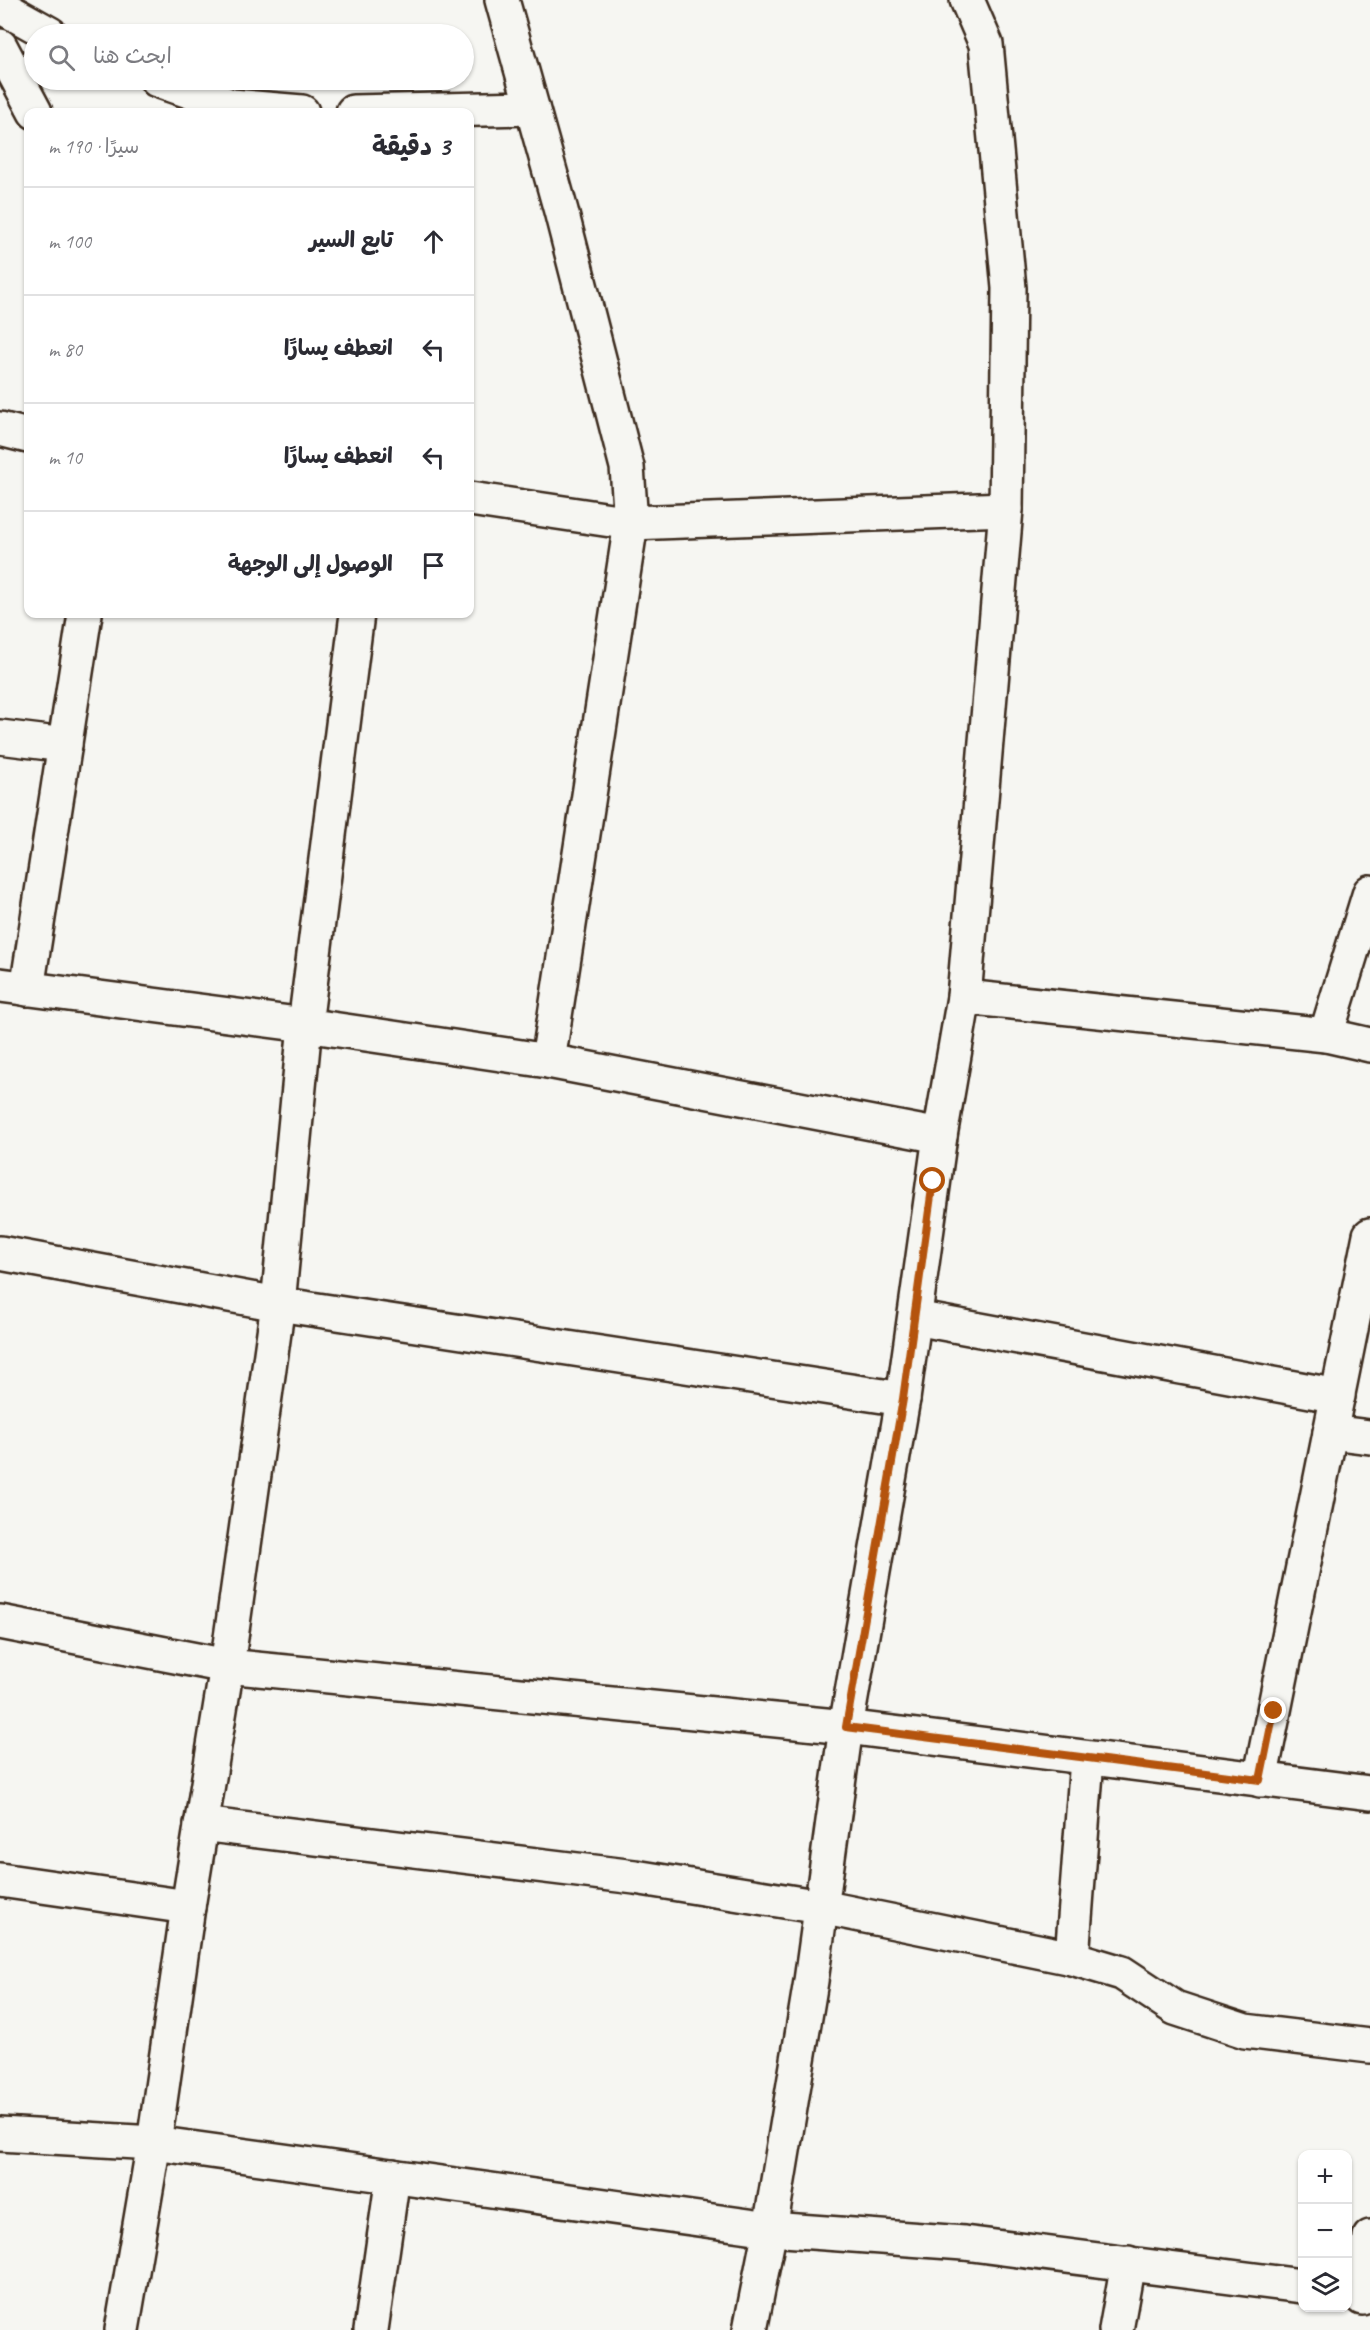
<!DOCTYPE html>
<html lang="ar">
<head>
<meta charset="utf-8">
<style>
	body { margin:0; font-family:Caveat,"Playpen Sans Arabic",sans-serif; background:#f7f7f7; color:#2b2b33; direction:rtl }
	.controls { position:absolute; right:18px; bottom:18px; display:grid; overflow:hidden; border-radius:12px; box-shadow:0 2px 4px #0004 }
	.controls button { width:54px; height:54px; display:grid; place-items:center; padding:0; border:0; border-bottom:2px solid #e1e1e2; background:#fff; color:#2b2b33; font:30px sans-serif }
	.stop { position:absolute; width:18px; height:18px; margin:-14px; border:4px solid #b45309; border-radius:50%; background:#fff }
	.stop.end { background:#b45309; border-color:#fff; box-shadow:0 2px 6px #0008 }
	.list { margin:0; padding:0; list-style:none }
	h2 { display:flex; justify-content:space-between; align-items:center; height:78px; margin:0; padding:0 24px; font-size:26px }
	h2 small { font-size:20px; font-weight:400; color:#7c7c81 }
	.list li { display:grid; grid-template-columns:39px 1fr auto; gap:18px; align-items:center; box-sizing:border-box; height:108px; padding:0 24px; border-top:2px solid #e1e1e2 }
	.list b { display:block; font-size:22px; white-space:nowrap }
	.list em { font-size:20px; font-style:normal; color:#7c7c81 }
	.icon { flex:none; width:33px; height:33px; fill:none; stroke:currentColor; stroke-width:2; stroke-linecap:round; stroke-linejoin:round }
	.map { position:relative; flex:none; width:1370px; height:2330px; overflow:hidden; direction:ltr }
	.search { position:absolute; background:#fff; box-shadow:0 2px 4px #0004; left:24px; top:24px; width:450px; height:66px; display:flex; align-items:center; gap:15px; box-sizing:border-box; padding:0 21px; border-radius:33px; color:#7c7c81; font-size:22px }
	.panel { position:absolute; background:#fff; box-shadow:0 2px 4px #0004; left:24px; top:108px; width:450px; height:510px; border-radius:12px; direction:rtl }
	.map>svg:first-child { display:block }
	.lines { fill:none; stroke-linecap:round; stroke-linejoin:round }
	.minor-casing { stroke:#3b2a1e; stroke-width:38 }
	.tertiary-casing { stroke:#3b2a1e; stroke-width:38 }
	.minor { stroke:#f6f6f2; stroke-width:33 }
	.tertiary { stroke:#f6f6f2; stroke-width:33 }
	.route { stroke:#b45309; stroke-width:8 }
</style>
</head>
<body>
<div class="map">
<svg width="1370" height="2330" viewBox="0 0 1370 2330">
	<rect width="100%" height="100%" fill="#f6f6f2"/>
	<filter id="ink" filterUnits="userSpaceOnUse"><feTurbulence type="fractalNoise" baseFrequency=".0167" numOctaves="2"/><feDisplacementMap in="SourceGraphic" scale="12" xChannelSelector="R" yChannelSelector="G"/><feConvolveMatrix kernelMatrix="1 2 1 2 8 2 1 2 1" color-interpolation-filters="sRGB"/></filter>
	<g filter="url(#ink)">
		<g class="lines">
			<!-- minor casing -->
			<g class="minor-casing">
				<g id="minor">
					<polyline points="502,0 561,211 627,467 631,523 548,1061"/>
					<polyline points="0,6 50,34"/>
					<polyline points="0,46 35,112"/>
					<polyline points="157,80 232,106 302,112"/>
					<polyline points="353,112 532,108"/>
					<polyline points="0,429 28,436"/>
					<polyline points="470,499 631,523 1006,509"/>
					<polyline points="0,737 65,745"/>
					<polyline points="0,985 305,1025 548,1061 940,1136"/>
					<polyline points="27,989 85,614"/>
					<polyline points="964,997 1326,1035 1370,1045"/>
					<polyline points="1326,1035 1370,892"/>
					<polyline points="0,1253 278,1304 903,1399"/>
					<polyline points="915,1318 1338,1396"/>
					<polyline points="1330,1432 1370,1437"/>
					<polyline points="0,1622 227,1666 846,1727 1370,1793"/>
					<polyline points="1260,1780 1370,1235"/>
					<polyline points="201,1824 635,1877 821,1907 1072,1958 1122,1973 1175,2008 1245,2031 1370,2046"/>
					<polyline points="0,1880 188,1907"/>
					<polyline points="1072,1958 1087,1759"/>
					<polyline points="0,2134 154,2143 770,2229 964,2243 1302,2286"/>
					<polyline points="1362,2298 1370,2237"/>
					<polyline points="122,2330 154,2143 188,1907 227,1666 278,1304 305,1025 357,614"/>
					<polyline points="371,2330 393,2176"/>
					<polyline points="1116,2330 1128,2263"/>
				</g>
			</g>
			<!-- tertiary casing -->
			<g class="tertiary-casing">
				<polyline id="tertiary" points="750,2330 770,2229 811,1981 846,1727 903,1399 940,1136 964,997 1006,509 1009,288 986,44 967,0"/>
			</g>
			<!-- minor -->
			<use href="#minor" class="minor"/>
			<!-- tertiary -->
			<use href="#tertiary" class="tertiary"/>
		</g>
	</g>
	<g class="lines" filter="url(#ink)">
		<!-- route -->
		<polyline class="route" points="933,1181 903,1399 846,1727 1260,1780 1274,1711"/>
	</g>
</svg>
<div class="controls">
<button>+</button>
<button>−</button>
<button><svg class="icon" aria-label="layers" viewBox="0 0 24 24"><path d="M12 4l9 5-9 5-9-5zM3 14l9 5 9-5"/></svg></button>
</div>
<div class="stop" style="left:933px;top:1181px"></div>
<div class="stop end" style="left:1274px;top:1711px"></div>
<div class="search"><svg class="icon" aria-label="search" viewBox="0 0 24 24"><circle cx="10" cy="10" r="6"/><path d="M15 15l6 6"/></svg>ابحث هنا</div>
<section class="panel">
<h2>3 دقيقة<small>سيرًا · 190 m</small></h2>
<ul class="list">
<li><svg class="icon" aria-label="ahead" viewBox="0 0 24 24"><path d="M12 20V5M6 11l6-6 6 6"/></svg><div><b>تابع السير</b></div><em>100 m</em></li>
<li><svg class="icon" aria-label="left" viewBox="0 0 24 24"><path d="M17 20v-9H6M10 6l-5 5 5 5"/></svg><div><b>انعطف يسارًا</b></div><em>80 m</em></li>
<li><svg class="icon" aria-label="left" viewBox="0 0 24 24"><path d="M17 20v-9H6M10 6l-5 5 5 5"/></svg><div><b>انعطف يسارًا</b></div><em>10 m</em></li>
<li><svg class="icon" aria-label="arrive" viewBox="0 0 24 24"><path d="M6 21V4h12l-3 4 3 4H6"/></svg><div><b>الوصول إلى الوجهة</b></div></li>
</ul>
</section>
</div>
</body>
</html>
